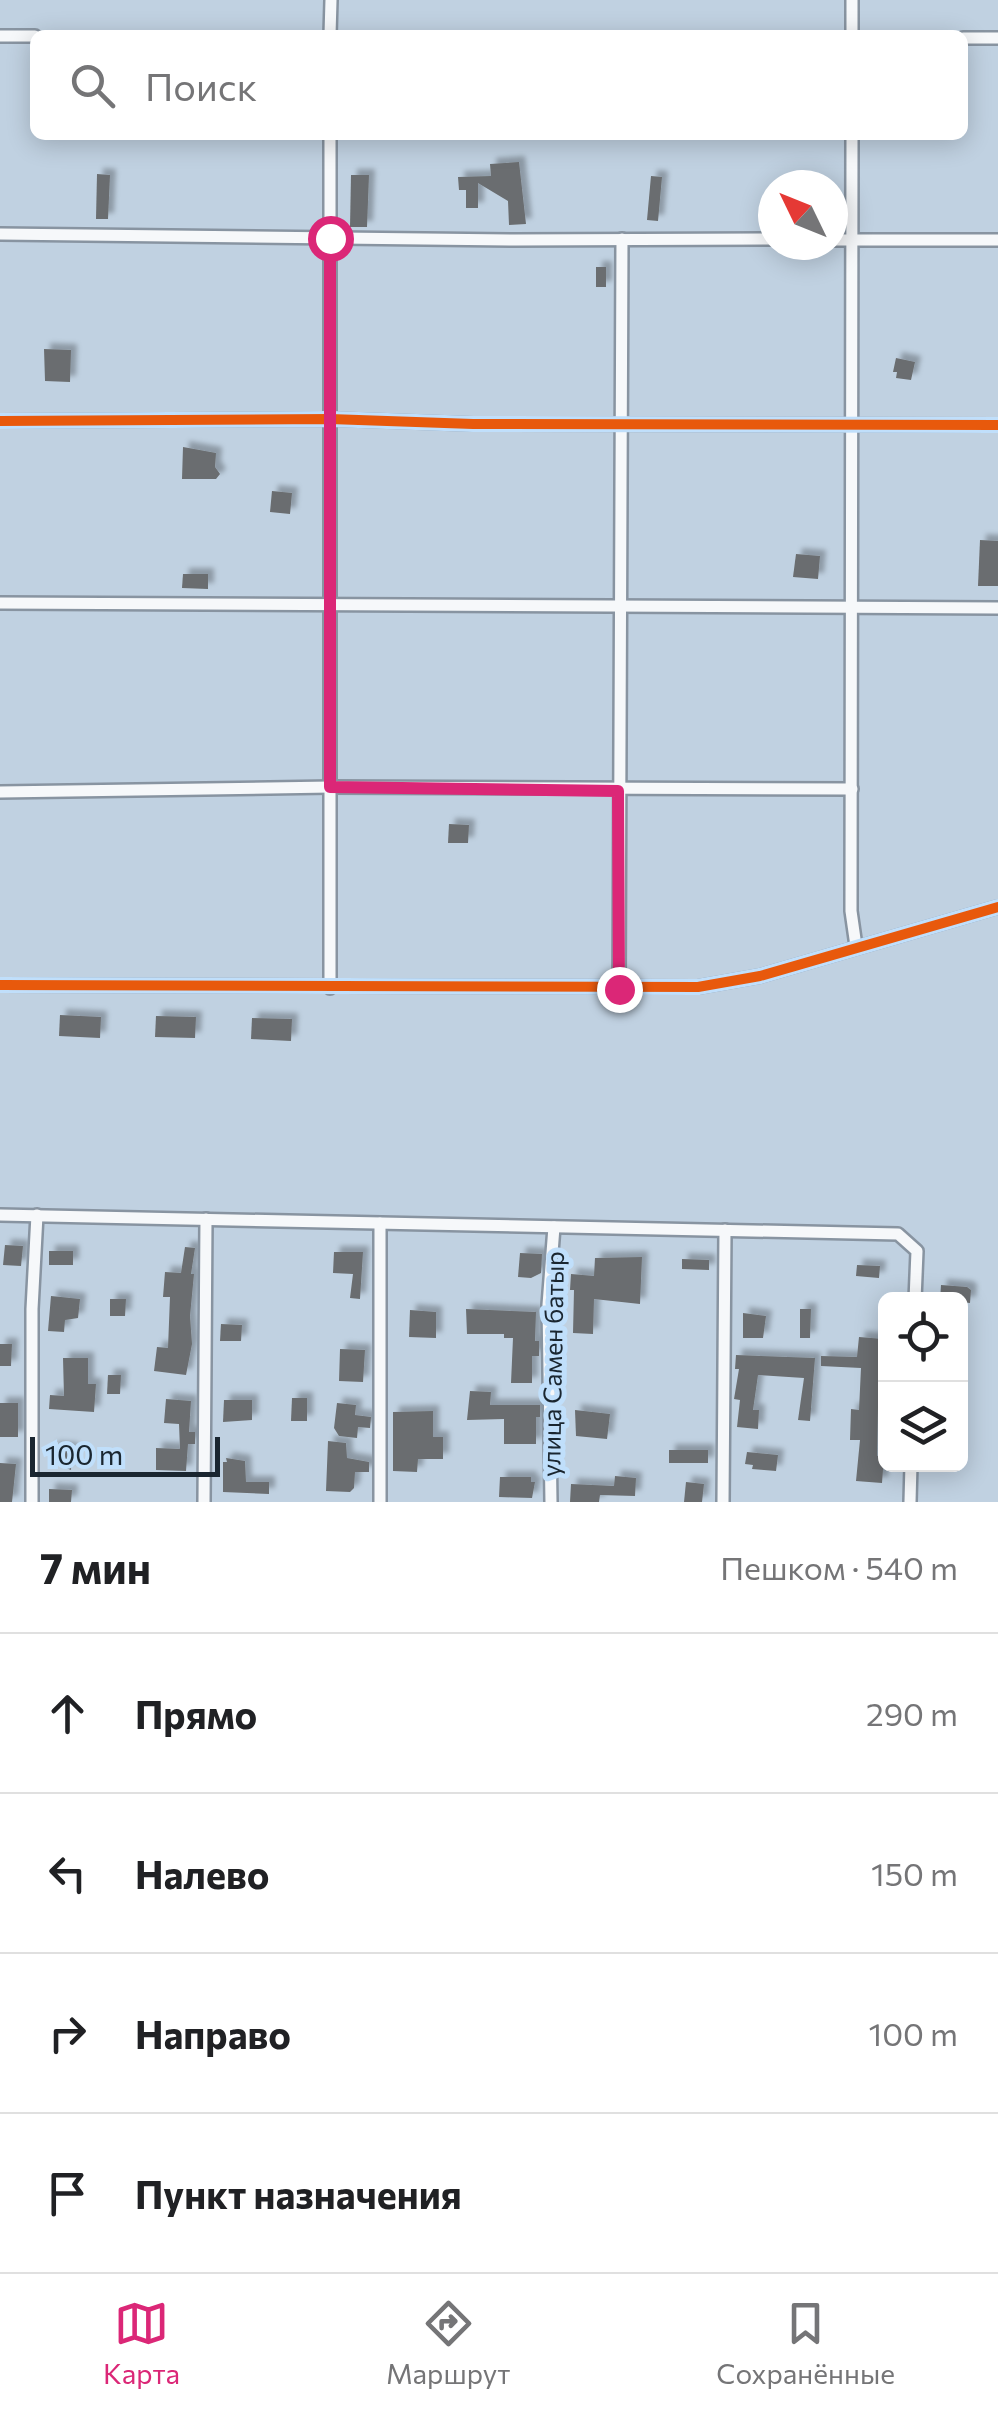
<!DOCTYPE html>
<html lang="ru">
<head>
<meta charset="utf-8">
<style>
	body { margin:0; font-family:Commissioner,sans-serif; background:#f2f2f2; color:#202124 }
	.controls { position:absolute; right:30px; bottom:30px; display:grid; overflow:hidden; border-radius:15px; box-shadow:0 5px 25px #0003 }
	.controls button { width:90px; height:90px; display:grid; place-items:center; padding:0; border:0; border-bottom:2px solid #e0e0e0; background:#fff; color:#202124; font:50px sans-serif }
	.compass { position:absolute; left:758px; top:170px; width:90px; height:90px; border-radius:50%; background:#fff; box-shadow:0 5px 25px #0003; rotate:313deg }
	.scale { position:absolute; left:30px; bottom:25px; width:190px; box-sizing:border-box; padding-left:10px; border:5px solid #1a2630; border-top:0; font-size:28px; line-height:35px; white-space:nowrap; color:#1a2630; -webkit-text-stroke:8px #c0dffb; paint-order:stroke }
	.stop { position:absolute; width:30px; height:30px; margin:-22px; border:8px solid #db2777; border-radius:50%; background:#fff }
	.stop.end { background:#db2777; border-color:#fff; box-shadow:0 2px 10px #0008 }
	.list { margin:0; padding:0; list-style:none }
	h2 { display:flex; justify-content:space-between; align-items:center; height:130px; margin:0; padding:0 40px; font-size:42px }
	h2 small { font-size:32px; font-weight:400; color:#757577 }
	.list li { display:grid; grid-template-columns:65px 1fr auto; gap:30px; align-items:center; box-sizing:border-box; height:160px; padding:0 40px; border-top:2px solid #e0e0e0 }
	.list b { display:block; font-size:38px; white-space:nowrap }
	.list em { font-size:32px; font-style:normal; color:#757577 }
	.icon { flex:none; width:55px; height:55px; fill:none; stroke:currentColor; stroke-width:2; stroke-linecap:round; stroke-linejoin:round }
	.map { position:relative; flex:none; width:998px; height:1502px; overflow:hidden }
	.search { position:absolute; background:#fff; box-shadow:0 5px 25px #0003; left:30px; right:30px; top:30px; height:110px; display:flex; align-items:center; gap:25px; box-sizing:border-box; padding:0 35px; border-radius:15px; color:#757577; font-size:38px }
	.sheet { height:770px; background:#fff }
	nav { display:flex; justify-content:space-around; align-items:center; box-sizing:border-box; height:140px; border-top:2px solid #e0e0e0; background:#fff; font-size:28px; color:#757577 }
	nav a { display:grid; justify-items:center; gap:5px }
	nav .on { color:#db2777 }
	.map>svg:first-child { display:block }
	.building { fill:#6a6d6f; filter:url(#shadow) }
	.lines { fill:none; stroke-linecap:round; stroke-linejoin:round }
	.street-casing { stroke:#8894a1; stroke-width:16 }
	.street { stroke:#f6f8fa; stroke-width:11 }
	.cycleway-casing { stroke:#c0dffb; stroke-width:16 }
	.cycleway { stroke:#e8590c; stroke-width:10 }
	.route { stroke:#db2777; stroke-width:12 }
	.labels { text-anchor:middle; dominant-baseline:central; stroke-width:10; stroke-linejoin:round; paint-order:stroke }
	.street-label { font-size:25px; fill:#1a2630; stroke:#c0dffb }
</style>
</head>
<body>
<div class="map">
<svg width="998" height="1502" viewBox="0 0 998 1502">
	<defs>
		<filter id="shadow"><feDropShadow dx="6" dy="-6" stdDeviation="2.5" flood-color="#0004"/></filter>
	</defs>
	<rect width="100%" height="100%" fill="#c0d1e1"/>
	<!-- building -->
	<g class="building">
		<polygon points="519,162 526,224 509,225 508,201 478,183 478,208 466,208 466,190 459,190 458,177 491,176 490,164"/>
		<polygon points="97,174 110,175 108,219 96,219"/>
		<polygon points="351,175 369,175 367,227 350,227"/>
		<polygon points="651,176 662,177 658,221 647,220"/>
		<rect x="596" y="267" width="10" height="20"/>
		<polygon points="44,349 71,350 70,382 45,381"/>
		<polygon points="896,358 915,362 911,380 896,378 897,372 893,372"/>
		<polygon points="183,447 216,453 215,467 220,474 216,479 182,479"/>
		<polygon points="272,491 292,493 290,514 270,512"/>
		<polygon points="980,540 998,541 998,586 978,586"/>
		<polygon points="796,554 820,556 818,579 793,577"/>
		<polygon points="183,574 208,574 208,589 182,588"/>
		<polygon points="449,824 469,825 468,843 448,843"/>
		<polygon points="60,1015 101,1017 100,1038 59,1036"/>
		<polygon points="156,1016 196,1017 195,1038 155,1037"/>
		<polygon points="252,1018 292,1019 291,1041 251,1039"/>
		<polygon points="5,1245 23,1246 21,1266 3,1265"/>
		<polygon points="185,1247 195,1248 191,1274 194,1274 190,1316 192,1344 186,1375 154,1371 157,1347 168,1348 170,1297 163,1297 165,1272 181,1273"/>
		<rect x="49" y="1251" width="24" height="14"/>
		<polygon points="334,1252 363,1252 360,1299 350,1298 353,1274 333,1273"/>
		<polygon points="520,1253 542,1254 541,1273 531,1278 518,1277"/>
		<polygon points="642,1257 640,1304 594,1299 593,1334 573,1333 574,1290 570,1290 571,1274 594,1276 595,1258"/>
		<polygon points="682,1259 709,1260 709,1270 682,1269"/>
		<polygon points="857,1265 880,1266 879,1278 856,1276"/>
		<polygon points="941,1285 967,1287 971,1290 970,1303 940,1300"/>
		<polygon points="51,1296 80,1299 78,1318 65,1320 64,1332 48,1331"/>
		<polygon points="110,1299 126,1299 125,1316 110,1316"/>
		<polygon points="466,1309 536,1312 535,1341 539,1341 539,1356 532,1356 532,1383 511,1383 513,1338 504,1338 504,1334 467,1334"/>
		<polygon points="800,1309 811,1309 810,1338 800,1338"/>
		<polygon points="410,1310 436,1312 436,1338 409,1337"/>
		<polygon points="743,1313 766,1316 763,1338 743,1338"/>
		<polygon points="221,1324 242,1325 241,1341 220,1341"/>
		<polygon points="859,1337 883,1339 878,1384 884,1384 883,1401 879,1401 878,1407 877,1456 884,1456 882,1483 856,1481 860,1440 850,1440 851,1409 859,1410 861,1368 821,1366 821,1356 857,1357"/>
		<polygon points="0,1344 12,1344 11,1366 0,1366"/>
		<polygon points="340,1349 365,1350 363,1382 339,1381"/>
		<polygon points="736,1355 815,1358 810,1421 798,1420 804,1378 758,1375 753,1410 759,1410 758,1429 737,1427 740,1400 734,1399 739,1369 735,1369"/>
		<polygon points="63,1358 88,1358 88,1384 96,1384 94,1412 49,1409 50,1395 64,1396"/>
		<polygon points="108,1375 121,1375 120,1394 107,1394"/>
		<polygon points="470,1391 491,1392 490,1405 540,1405 540,1417 536,1417 536,1444 504,1444 504,1419 467,1420"/>
		<polygon points="292,1398 307,1398 307,1421 291,1421"/>
		<polygon points="166,1399 191,1401 189,1432 195,1432 195,1444 188,1444 186,1471 156,1470 156,1448 180,1449 179,1424 164,1423"/>
		<polygon points="224,1400 252,1400 252,1420 223,1422"/>
		<rect x="0" y="1403" width="18" height="34"/>
		<polygon points="337,1403 356,1405 355,1415 371,1417 370,1428 358,1427 357,1438 339,1436 334,1428"/>
		<polygon points="575,1410 610,1414 607,1439 576,1436"/>
		<polygon points="433,1411 433,1437 443,1437 443,1459 418,1459 417,1472 393,1471 393,1412"/>
		<polygon points="328,1441 346,1443 347,1458 369,1462 369,1472 355,1472 354,1488 350,1492 326,1491"/>
		<polygon points="52,1447 72,1448 71,1470 51,1462"/>
		<rect x="669" y="1450" width="39" height="13"/>
		<polygon points="747,1452 778,1455 776,1471 752,1469 753,1465 745,1464"/>
		<polygon points="226,1458 245,1461 246,1482 269,1482 269,1494 223,1492 223,1462 227,1462"/>
		<polygon points="0,1463 16,1464 12,1502 0,1502"/>
		<polygon points="615,1476 636,1478 635,1496 600,1495 599,1502 570,1502 571,1484 614,1486"/>
		<polygon points="500,1477 531,1477 531,1482 535,1482 532,1498 499,1497"/>
		<polygon points="686,1482 704,1484 702,1502 684,1502"/>
		<polygon points="49,1489 72,1490 71,1502 49,1502"/>
	</g>
	<g class="lines">
		<!-- street casing -->
		<g class="street-casing">
			<g id="street">
				<polyline points="330,35 331,0"/>
				<polyline points="852,35 852,0"/>
				<polyline points="0,36 35,36"/>
				<polyline points="963,38 998,38"/>
				<polyline points="852,135 851,911 856,946"/>
				<polyline points="0,234 514,240 773,239"/>
				<polyline points="833,240 998,240"/>
				<polyline points="0,421 330,419 473,424 998,425"/>
				<polyline points="0,603 998,608"/>
				<polyline points="0,792 331,787 852,789"/>
				<polyline points="0,985 698,987 760,976 998,907"/>
				<polyline points="330,988 330,135"/>
				<polyline points="619,989 622,239"/>
				<polyline points="0,1215 898,1234 917,1251 915,1300"/>
				<polyline points="380,1223 380,1502"/>
				<polyline points="32,1502 32,1309 37,1215"/>
				<polyline points="204,1502 206,1219"/>
				<polyline points="551,1502 548,1305 554,1227"/>
				<polyline points="723,1502 725,1230"/>
				<polyline points="910,1502 911,1464"/>
			</g>
		</g>
		<!-- street -->
		<use href="#street" class="street"/>
		<!-- cycleway casing -->
		<g class="cycleway-casing">
			<g id="cycleway">
				<polyline points="0,421 330,419 473,424 998,425"/>
				<polyline points="0,985 698,987 760,976 998,907"/>
			</g>
		</g>
		<!-- cycleway -->
		<use href="#cycleway" class="cycleway"/>
	</g>
	<g class="lines">
		<!-- route -->
		<polyline class="route" points="330,238 330,787 618,791 619,989"/>
	</g>
	<g class="labels">
		<!-- street labels -->
		<g class="street-label">
			<text transform="translate(552 1364) rotate(-89)">улица Самен батыр</text>
		</g>
	</g>
</svg>
<div class="controls">
<button><svg class="icon" aria-label="locate" viewBox="0 0 24 24"><circle cx="12" cy="12" r="6"/><path d="M12 2v4M12 18v4M2 12h4M18 12h4"/></svg></button>
<button><svg class="icon" aria-label="layers" viewBox="0 0 24 24"><path d="M12 4l9 5-9 5-9-5zM3 14l9 5 9-5"/></svg></button>
</div>
<svg class="compass" viewBox="-18 -18 36 36"><path d="M0-13l5 13h-10z" fill="#e53935"/><path d="M0 13l5-13h-10z" fill="#757577"/></svg>
<div class="scale">100 m</div>
<div class="stop" style="left:330px;top:238px"></div>
<div class="stop end" style="left:619px;top:989px"></div>
<div class="search"><svg class="icon" aria-label="search" viewBox="0 0 24 24"><circle cx="10" cy="10" r="6"/><path d="M15 15l6 6"/></svg>Поиск</div>
</div>
<section class="sheet">
<h2>7 мин<small>Пешком · 540 m</small></h2>
<ul class="list">
<li><svg class="icon" aria-label="ahead" viewBox="0 0 24 24"><path d="M12 20V5M6 11l6-6 6 6"/></svg><div><b>Прямо</b></div><em>290 m</em></li>
<li><svg class="icon" aria-label="left" viewBox="0 0 24 24"><path d="M17 20v-9H6M10 6l-5 5 5 5"/></svg><div><b>Налево</b></div><em>150 m</em></li>
<li><svg class="icon" aria-label="right" viewBox="0 0 24 24"><path d="M7 20v-9h11M14 6l5 5-5 5"/></svg><div><b>Направо</b></div><em>100 m</em></li>
<li><svg class="icon" aria-label="arrive" viewBox="0 0 24 24"><path d="M6 21V4h12l-3 4 3 4H6"/></svg><div><b>Пункт назначения</b></div></li>
</ul>
</section>
<nav>
<a class="on"><svg class="icon" aria-label="map" viewBox="0 0 24 24"><path d="M3 6l6-2 6 2 6-2v14l-6 2-6-2-6 2zM9 4v14M15 6v14"/></svg>Карта</a>
<a><svg class="icon" aria-label="directions" viewBox="0 0 24 24"><path d="M12 3l9 9-9 9-9-9zM9 14v-3h6M13 9l2 2-2 2"/></svg>Маршрут</a>
<a><svg class="icon" aria-label="saved" viewBox="0 0 24 24"><path d="M7 4h10v16l-5-4-5 4z"/></svg>Сохранённые</a>
</nav>
</body>
</html>
